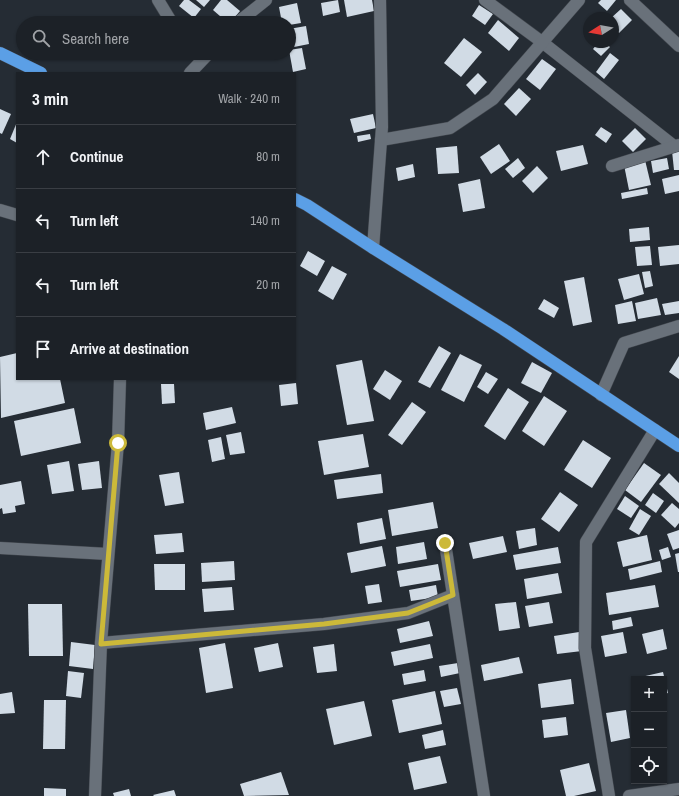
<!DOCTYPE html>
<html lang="en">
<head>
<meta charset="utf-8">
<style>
	body { margin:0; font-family:"Archivo Narrow",sans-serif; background:#292e33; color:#f1f3f6 }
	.controls { position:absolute; right:12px; bottom:12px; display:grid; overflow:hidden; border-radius:0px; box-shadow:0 1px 3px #0004 }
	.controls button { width:36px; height:36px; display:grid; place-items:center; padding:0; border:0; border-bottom:1px solid #3a3e44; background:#1c2127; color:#f1f3f6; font:20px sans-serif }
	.compass { position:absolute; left:583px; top:12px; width:36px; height:36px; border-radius:50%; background:#1c2127; box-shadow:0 1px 3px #0004; rotate:259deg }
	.stop { position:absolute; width:12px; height:12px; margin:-9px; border:3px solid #ccb939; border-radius:50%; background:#fff }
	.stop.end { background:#ccb939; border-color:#fff; box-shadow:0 1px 4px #0008 }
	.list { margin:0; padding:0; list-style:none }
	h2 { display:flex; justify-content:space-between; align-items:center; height:52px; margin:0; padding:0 16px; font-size:17px }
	h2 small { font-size:13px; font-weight:400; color:#a0a3a7 }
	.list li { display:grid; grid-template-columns:26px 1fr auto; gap:12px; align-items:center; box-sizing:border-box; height:64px; padding:0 16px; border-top:1px solid #3a3e44 }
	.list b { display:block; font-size:15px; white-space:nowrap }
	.list em { font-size:13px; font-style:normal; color:#a0a3a7 }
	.icon { flex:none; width:22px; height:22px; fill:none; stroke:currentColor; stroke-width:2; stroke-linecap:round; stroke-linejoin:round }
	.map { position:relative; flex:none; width:679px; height:796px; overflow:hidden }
	.search { position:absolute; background:#1c2127; box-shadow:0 1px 3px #0004; left:16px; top:16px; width:280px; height:44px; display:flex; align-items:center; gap:10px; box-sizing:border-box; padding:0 14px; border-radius:22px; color:#a0a3a7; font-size:15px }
	.panel { position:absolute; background:#1c2127; box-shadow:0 1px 3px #0004; left:16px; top:72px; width:280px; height:308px; border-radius:0px }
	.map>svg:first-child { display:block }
	.building { fill:#d1dbe5 }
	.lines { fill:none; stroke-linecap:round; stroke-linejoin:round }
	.minor-casing { stroke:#42474e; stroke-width:13 }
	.highway-casing { stroke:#42474e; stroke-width:13 }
	.minor { stroke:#69717a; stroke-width:12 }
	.highway { stroke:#5b9fe6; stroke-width:12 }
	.route { stroke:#ccb939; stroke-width:5 }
</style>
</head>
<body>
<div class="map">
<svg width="679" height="796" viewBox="0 0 679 796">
	<rect width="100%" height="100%" fill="#252c34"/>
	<!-- building -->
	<g class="building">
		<polygon points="184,0 189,0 201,9 194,18 179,6"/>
		<polygon points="196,0 210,0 204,7"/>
		<polygon points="221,0 227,0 240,11 230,23 228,23 213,10"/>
		<polygon points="338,0 340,12 323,16 321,3"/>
		<polygon points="344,0 372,0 374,11 347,17"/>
		<polygon points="601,0 616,0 607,11 598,3"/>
		<polygon points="297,3 301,23 289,25 289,23 282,23 279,7"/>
		<polygon points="479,5 493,14 485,25 472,16"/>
		<polygon points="621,9 632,20 619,33 613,27 613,18 611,18"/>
		<polygon points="498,20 519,38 509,51 488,33"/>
		<polygon points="306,26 309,44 289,48 289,29"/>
		<polygon points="464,38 482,52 461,77 444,63"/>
		<polygon points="599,42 604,42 610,47 601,56 593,49"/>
		<polygon points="302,48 306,69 293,72 289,50"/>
		<polygon points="610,53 619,60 604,79 596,72"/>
		<polygon points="542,59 556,69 540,90 526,79"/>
		<polygon points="478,73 487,82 475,95 466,85"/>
		<polygon points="519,88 531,99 516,116 504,104"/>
		<polygon points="0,109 11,114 2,134 0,133"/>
		<polygon points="373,114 376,128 354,133 350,119"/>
		<polygon points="17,122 17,143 10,139"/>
		<polygon points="601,127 612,134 606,143 595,135"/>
		<polygon points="635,128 646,139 633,152 622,141"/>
		<polygon points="370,134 371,139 358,142 357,136"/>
		<polygon points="499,144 510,161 491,174 480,157"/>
		<polygon points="583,145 588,164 561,171 556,151"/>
		<polygon points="457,146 459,173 438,174 436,148"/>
		<polygon points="672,151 679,151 679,170 674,170"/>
		<polygon points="518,158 525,168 513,178 505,169"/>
		<polygon points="667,158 669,169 653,173 651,161"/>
		<polygon points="645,160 651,185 629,190 624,165"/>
		<polygon points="413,164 415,177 398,181 396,168"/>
		<polygon points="537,166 548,178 533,193 522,181"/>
		<polygon points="679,175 679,191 665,194 662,179"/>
		<polygon points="480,179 485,208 463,212 458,184"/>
		<polygon points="647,188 648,194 622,199 621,193"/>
		<polygon points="649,227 650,240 630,242 629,229"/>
		<polygon points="679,245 679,264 660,266 658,247"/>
		<polygon points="650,246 652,265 637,266 635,247"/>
		<polygon points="308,251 325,261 317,276 300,266"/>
		<polygon points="332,266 347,274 333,300 318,291"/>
		<polygon points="650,271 653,286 645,288 642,272"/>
		<polygon points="639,274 644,294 624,300 618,279"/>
		<polygon points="584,277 592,322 573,326 564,281"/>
		<polygon points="657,298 661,315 638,319 635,303"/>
		<polygon points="544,299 559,308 554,318 538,309"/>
		<polygon points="632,301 636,321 618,324 615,305"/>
		<polygon points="679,301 679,313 665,315 662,304"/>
		<polygon points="439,346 451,353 430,388 418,382"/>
		<polygon points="17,353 17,379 60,379 65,403 1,418 0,357"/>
		<polygon points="460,354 482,365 464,402 441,390"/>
		<polygon points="679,356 679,379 669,372"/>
		<polygon points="362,360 374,421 347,425 336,365"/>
		<polygon points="532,362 552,373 541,393 521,383"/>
		<polygon points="385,370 402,381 390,400 373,389"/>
		<polygon points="486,372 498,379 488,394 477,387"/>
		<polygon points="296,383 298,404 281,406 279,385"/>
		<polygon points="161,384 174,384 175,403 162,404"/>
		<polygon points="508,388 529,402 505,440 484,426"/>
		<polygon points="544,396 567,411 544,446 522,431"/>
		<polygon points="412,402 426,412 402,445 388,435"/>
		<polygon points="232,407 236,423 206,430 203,413"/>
		<polygon points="74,408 81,443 21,456 14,421"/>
		<polygon points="241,432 245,453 230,455 226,435"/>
		<polygon points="363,434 369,467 324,475 318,441"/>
		<polygon points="221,437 225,459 212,462 208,440"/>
		<polygon points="583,440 611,458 592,488 564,470"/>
		<polygon points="69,461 74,491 52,494 47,465"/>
		<polygon points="99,461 102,488 82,490 78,464"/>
		<polygon points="644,463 661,475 641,502 625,490"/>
		<polygon points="179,472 184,503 165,506 159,475"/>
		<polygon points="669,473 679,483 679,503 659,484"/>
		<polygon points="381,474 383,493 337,499 334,480"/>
		<polygon points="21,481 25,504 15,506 16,512 3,514 2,508 0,509 0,485"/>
		<polygon points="560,492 578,505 559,532 541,519"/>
		<polygon points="653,493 664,501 656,513 645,505"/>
		<polygon points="625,496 639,506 631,518 617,509"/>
		<polygon points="433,502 438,528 392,536 388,510"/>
		<polygon points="672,503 679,509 679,523 675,528 661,515"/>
		<polygon points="640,509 651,516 639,535 629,529"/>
		<polygon points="382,518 386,539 360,544 357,523"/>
		<polygon points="535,528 537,545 519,549 516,531"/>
		<polygon points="679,530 679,548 673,550 667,534"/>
		<polygon points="182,533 184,552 156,554 154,535"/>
		<polygon points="647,535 652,560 623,567 617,542"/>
		<polygon points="503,536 507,552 473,559 469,543"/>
		<polygon points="424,542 427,559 398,564 396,547"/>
		<polygon points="382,546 386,566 351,573 347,553"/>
		<polygon points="558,547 561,563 516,570 513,555"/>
		<polygon points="668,547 671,557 662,560 659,550"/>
		<polygon points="679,553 679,572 678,572 675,554"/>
		<polygon points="234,561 235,580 202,582 201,563"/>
		<polygon points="660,561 662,572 630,580 628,569"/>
		<polygon points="154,564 185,564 185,590 155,590"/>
		<polygon points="438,564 441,580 400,587 397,571"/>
		<polygon points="558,573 562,593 527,599 524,579"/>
		<polygon points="379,584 382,602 368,604 365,586"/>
		<polygon points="436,585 438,597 411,601 409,590"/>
		<polygon points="655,585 659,607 609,615 606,593"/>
		<polygon points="232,587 234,610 204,612 202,589"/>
		<polygon points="516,602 520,628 499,631 495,604"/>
		<polygon points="549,602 553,623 529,627 525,606"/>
		<polygon points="28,604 62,604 63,656 29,656"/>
		<polygon points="631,617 633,626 613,630 612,621"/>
		<polygon points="429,621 433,636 400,643 397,629"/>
		<polygon points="663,629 667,649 647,654 642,634"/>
		<polygon points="579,632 582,651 557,654 554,636"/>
		<polygon points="623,632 627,653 605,657 601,636"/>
		<polygon points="71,642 95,645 93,669 69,666"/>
		<polygon points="225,643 233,688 206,693 199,648"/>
		<polygon points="278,643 283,667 259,672 254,648"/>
		<polygon points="334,644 337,671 317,673 313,647"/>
		<polygon points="430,644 433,658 394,666 391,652"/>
		<polygon points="519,657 523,673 484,681 481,665"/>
		<polygon points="458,663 460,673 441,677 439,666"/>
		<polygon points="424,670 426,681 404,685 402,674"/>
		<polygon points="68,671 84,673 81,698 66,696"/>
		<polygon points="663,672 668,693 664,694 664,679 642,679 641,677"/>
		<polygon points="571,679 574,704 541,708 538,684"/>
		<polygon points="457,688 461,704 444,707 440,691"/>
		<polygon points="435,691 442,724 399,733 392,700"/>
		<polygon points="12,692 15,713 0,714 0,694"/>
		<polygon points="44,700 66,700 65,749 43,749"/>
		<polygon points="364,701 372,736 334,745 326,709"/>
		<polygon points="626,710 630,738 611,742 606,713"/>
		<polygon points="566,717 568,735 544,738 542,720"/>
		<polygon points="443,730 446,745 425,749 422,735"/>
		<polygon points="440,756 447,783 414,790 408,763"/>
		<polygon points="589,763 596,791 574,796 566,796 560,770"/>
		<polygon points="281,772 289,795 244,796 240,784"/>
		<polygon points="44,788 66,789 66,796 44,796"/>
		<polygon points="129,789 131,796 114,796 113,793"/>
		<polygon points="174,790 176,796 154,796 153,795"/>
	</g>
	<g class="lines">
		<!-- minor casing -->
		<g class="minor-casing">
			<g id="minor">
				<polyline points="158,0 172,23"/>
				<polyline points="485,0 542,42 674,146"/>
				<polyline points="630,0 679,46"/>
				<polyline points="237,23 266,0"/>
				<polyline points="190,73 209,53"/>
				<polyline points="381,140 450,128 493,99 579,0"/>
				<polyline points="612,166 679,145"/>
				<polyline points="0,210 17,215"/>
				<polyline points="373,248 382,127 380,0"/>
				<polyline points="601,395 624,343 679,326"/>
				<polyline points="445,543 484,796"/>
				<polyline points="0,548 108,554"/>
				<polyline points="101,643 324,624 408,613 453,595"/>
				<polyline points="95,796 101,643 118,443 120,379"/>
				<polyline points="609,796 585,648 586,542 655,430"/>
				<polyline points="629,796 679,789"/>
			</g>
		</g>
		<!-- highway casing -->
		<g class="highway-casing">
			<g id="highway">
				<polyline points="0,53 41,73"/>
				<polyline points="295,199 307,205 373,248 503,329 679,446"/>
			</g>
		</g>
		<!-- minor -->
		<use href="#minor" class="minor"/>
		<!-- highway -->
		<use href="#highway" class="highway"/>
	</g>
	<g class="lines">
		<!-- route -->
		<polyline class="route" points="118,443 101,644 324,624 408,613 453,595 445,543"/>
	</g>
</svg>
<div class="controls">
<button>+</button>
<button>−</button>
<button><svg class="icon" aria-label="locate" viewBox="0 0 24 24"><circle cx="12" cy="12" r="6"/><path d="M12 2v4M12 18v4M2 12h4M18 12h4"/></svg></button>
</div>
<svg class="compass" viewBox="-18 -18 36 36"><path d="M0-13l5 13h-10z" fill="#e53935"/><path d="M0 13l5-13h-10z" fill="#a0a3a7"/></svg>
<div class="stop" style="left:118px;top:443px"></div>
<div class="stop end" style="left:445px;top:543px"></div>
<div class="search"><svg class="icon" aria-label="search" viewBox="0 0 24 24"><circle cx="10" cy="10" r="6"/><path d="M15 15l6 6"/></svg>Search here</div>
<section class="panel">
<h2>3 min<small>Walk · 240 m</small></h2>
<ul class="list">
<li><svg class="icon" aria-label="ahead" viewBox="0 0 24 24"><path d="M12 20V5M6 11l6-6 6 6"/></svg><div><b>Continue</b></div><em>80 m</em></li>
<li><svg class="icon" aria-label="left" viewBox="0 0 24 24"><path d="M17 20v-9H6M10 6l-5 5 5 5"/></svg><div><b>Turn left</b></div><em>140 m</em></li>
<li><svg class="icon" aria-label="left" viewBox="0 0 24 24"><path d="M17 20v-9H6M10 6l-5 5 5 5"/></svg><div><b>Turn left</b></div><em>20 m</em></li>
<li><svg class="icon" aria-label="arrive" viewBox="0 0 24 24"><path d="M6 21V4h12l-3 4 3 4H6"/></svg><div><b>Arrive at destination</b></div></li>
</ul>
</section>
</div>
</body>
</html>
